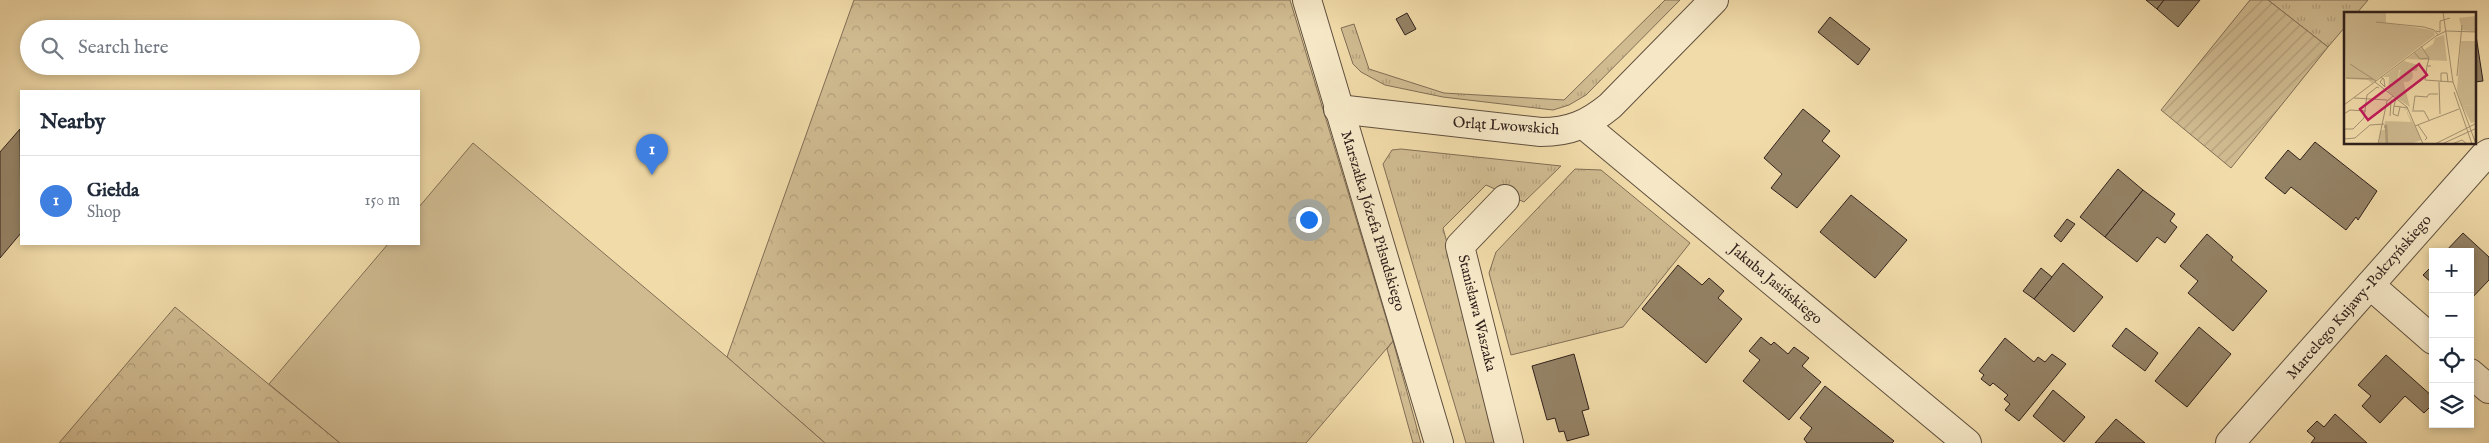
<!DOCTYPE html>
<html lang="en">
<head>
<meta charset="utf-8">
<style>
	body { margin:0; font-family:"IM FELL English",serif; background:#f2f2f3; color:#1f2937 }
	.controls { position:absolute; right:15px; bottom:15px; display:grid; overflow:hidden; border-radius:0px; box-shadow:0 2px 8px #0003 }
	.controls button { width:45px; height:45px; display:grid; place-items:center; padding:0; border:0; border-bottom:1px solid #e0e1e3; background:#fff; color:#1f2937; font:25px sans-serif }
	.you { position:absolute; left:1308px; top:219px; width:18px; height:18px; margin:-12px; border:4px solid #fff; border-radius:50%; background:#1a73e8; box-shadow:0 0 0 8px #1a73e833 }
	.badge { display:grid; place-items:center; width:32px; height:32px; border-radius:50%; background:#8f2418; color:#fff; font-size:16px; font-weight:700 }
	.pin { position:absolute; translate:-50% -41px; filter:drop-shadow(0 1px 2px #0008) }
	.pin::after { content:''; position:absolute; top:26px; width:18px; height:15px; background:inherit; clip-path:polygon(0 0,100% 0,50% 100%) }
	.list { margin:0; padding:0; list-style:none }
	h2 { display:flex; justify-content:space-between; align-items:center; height:65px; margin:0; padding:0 20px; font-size:21px }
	h2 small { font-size:16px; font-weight:400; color:#747a83 }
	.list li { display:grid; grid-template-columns:32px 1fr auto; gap:15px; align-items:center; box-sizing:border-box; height:90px; padding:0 20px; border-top:1px solid #e0e1e3 }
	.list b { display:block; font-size:19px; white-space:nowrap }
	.list p { margin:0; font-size:16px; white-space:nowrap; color:#747a83 }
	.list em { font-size:16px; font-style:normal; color:#747a83 }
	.icon { flex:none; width:28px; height:28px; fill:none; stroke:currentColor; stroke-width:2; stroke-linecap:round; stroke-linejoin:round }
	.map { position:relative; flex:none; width:2489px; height:443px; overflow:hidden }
	.search { position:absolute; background:#fff; box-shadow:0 2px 8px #0003; left:20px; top:20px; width:400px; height:55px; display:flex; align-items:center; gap:12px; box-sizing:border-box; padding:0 18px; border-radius:28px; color:#747a83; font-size:19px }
	.panel { position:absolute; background:#fff; box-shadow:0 2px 8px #0003; left:20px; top:90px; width:400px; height:155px; border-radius:0px }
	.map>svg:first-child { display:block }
	.grass { fill:url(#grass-tufts); stroke:#806e56 }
	.forest { fill:url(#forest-crowns); stroke:#806e56 }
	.garden { fill:url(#garden-furrows); stroke:#806e56 }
	.pitch { fill:#d0bb91; stroke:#806e56 }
	.building { fill:#948265; stroke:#30211c }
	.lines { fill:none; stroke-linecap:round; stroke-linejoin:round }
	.street-casing { stroke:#60503f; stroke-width:30 }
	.street { stroke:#f6e8c7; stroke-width:28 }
	.labels { text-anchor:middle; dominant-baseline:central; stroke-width:4.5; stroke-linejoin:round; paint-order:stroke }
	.street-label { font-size:15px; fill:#30211c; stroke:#f6e8c7 }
	.inset-river { fill:none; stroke:#af9c79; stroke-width:2.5 }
	.inset-road { fill:none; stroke:#a49171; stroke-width:1 }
	.view { fill:#c2185b; fill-opacity:0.15; stroke:#c2185b; stroke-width:2.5 }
	.inset-edge { fill:none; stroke:#30211c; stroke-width:2.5 }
</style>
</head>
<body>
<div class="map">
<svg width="2489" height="443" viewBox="0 0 2489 443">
	<defs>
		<pattern id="grass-tufts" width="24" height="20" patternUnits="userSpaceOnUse" patternTransform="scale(1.25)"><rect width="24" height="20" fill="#d0bb91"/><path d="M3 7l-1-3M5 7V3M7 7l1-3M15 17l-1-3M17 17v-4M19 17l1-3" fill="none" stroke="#b3a07c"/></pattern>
		<pattern id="forest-crowns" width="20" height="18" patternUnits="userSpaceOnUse" patternTransform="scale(1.25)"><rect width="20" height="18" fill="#d0bb91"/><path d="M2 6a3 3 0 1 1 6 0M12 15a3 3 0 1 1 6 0" fill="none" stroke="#b3a07c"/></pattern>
		<pattern id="garden-furrows" width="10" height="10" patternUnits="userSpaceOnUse" patternTransform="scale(1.25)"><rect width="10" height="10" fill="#d0bb91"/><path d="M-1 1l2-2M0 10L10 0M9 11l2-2" fill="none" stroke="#b3a07c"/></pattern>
	</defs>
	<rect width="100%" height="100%" fill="#f1dba9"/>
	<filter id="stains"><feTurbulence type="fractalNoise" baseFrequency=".004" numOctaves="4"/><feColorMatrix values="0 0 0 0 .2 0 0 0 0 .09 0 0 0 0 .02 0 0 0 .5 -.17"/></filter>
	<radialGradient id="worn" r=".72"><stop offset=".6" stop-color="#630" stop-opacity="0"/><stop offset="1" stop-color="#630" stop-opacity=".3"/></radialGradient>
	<!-- grass -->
	<g class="grass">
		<polygon points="1665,0 1680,0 1586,95 1569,105 1553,110 1443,97 1385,85 1361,72 1353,64 1341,28 1354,24 1369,69 1444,93 1564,100"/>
		<polygon points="2268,0 2368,0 2356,14 2345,14 2345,27 2328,47"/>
		<polygon points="1401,149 1561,166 1524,202 1486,185 1443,228 1501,443 1466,443 1383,164 1392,150"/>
		<polygon points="1575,169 1601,170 1690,243 1623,327 1511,355 1489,273 1496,252"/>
		<polygon points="1393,341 1421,443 1413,443 1387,349"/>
	</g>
	<!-- forest -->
	<g class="forest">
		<polygon points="854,0 1290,0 1393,341 1306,443 825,443 727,357"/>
		<polygon points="175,307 340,443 59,443"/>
	</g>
	<!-- garden -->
	<polygon class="garden" points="2250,0 2268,0 2328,47 2231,168 2161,110"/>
	<!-- pitch -->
	<polygon class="pitch" points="473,143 727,357 825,443 340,443 269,384 388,244 419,244 419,207"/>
	<!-- building -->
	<g class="building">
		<polygon points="2146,0 2164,0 2157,9"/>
		<polygon points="2164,0 2200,0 2178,27 2157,9"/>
		<polygon points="1407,13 1416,29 1405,35 1396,19"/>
		<polygon points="1830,17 1870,49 1858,65 1818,32"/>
		<polygon points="2475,29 2483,81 2475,82"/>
		<polygon points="1803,109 1830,131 1822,141 1840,156 1797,208 1771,188 1782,174 1764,158"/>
		<polygon points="20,129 21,233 0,258 0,152"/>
		<polygon points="2315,142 2377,191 2358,220 2356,217 2346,230 2291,187 2285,194 2265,178 2288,150 2300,160"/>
		<polygon points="2118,169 2143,190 2105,237 2080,217"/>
		<polygon points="2143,190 2175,214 2170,221 2177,227 2165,243 2157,237 2137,262 2105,237"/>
		<polygon points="1851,195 1907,240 1875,278 1820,232"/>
		<polygon points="2067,219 2075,224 2061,242 2054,236"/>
		<polygon points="2463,233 2489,257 2489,280 2470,300 2470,252 2445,252"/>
		<polygon points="2207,234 2233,257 2231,260 2267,291 2233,331 2188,293 2198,281 2180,266"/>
		<polygon points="2063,263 2103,297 2074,332 2034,299"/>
		<polygon points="1678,265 1702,285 1709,278 1724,291 1718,298 1742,319 1706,363 1642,309"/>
		<polygon points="2433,265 2433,284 2423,275"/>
		<polygon points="2041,268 2052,277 2034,299 2023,291"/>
		<polygon points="2199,327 2231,354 2187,407 2155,381"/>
		<polygon points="2126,328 2158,353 2145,371 2112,346"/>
		<polygon points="1761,337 1771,345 1774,342 1788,354 1794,347 1809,358 1802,366 1821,382 1789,420 1743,381 1760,360 1749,351"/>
		<polygon points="2005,338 2034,362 2038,357 2045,362 2052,354 2066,364 2019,421 2005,410 2010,404 2004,399 2008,395 1993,383 1990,386 1981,379 1984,375 1979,371"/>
		<polygon points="1574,354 1589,409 1582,411 1589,435 1567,441 1564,431 1559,432 1555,418 1547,420 1532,366"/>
		<polygon points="2386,355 2433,397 2433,404 2424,413 2405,396 2380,423 2362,406 2371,396 2358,385"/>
		<polygon points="1825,386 1894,441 1892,443 1807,443 1804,439 1812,428 1800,418"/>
		<polygon points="2053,390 2085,417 2064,442 2033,416"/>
		<polygon points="2335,414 2367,443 2311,443 2315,438 2307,431 2317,421 2324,427"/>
		<polygon points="2116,419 2145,443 2095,443"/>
	</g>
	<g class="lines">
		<!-- street casing -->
		<g class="street-casing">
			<g id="street">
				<polyline points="1307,0 1439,443"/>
				<path d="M1338 109 1541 132C1570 132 1588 124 1610 106L1714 0"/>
				<polyline points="1584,125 1967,443"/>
				<polyline points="1505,199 1460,246 1509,443"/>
				<polyline points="2370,285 2433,340"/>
				<polyline points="2470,373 2489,389"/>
				<polyline points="2230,443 2484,156 2489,153"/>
			</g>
		</g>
		<!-- street -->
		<use href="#street" class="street"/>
	</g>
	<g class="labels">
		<!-- street labels -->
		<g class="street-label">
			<text transform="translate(1506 126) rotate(4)">Orląt Lwowskich</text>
			<text transform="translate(1373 221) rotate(73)">Marszałka Józefa Piłsudskiego</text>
			<text transform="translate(1776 284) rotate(40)">Jakuba Jasińskiego</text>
			<text transform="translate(2359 297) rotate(-49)">Marcelego Kujawy-Połczyńskiego</text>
			<text transform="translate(1477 313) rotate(76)">Stanisława Waszaka</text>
		</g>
	</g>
	<!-- overview -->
	<g transform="translate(2344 12)">
		<rect width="132" height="132" fill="#f1dba9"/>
		<path d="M50 86 44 89 41 109 67 110 63 101V98L59 97H63L64 102 74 120 77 128 67 132H35L36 119 42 117 40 116 44 89V88ZM118 93 132 94V110L127 111Z" fill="#d0bb91"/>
		<path d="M0 0H42V11L82 17 90 19 91 23 28 71 24 68 2 67ZM132 4V20L118 18 115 6ZM100 23 103 49 63 47 77 36 80 38 89 32 91 26ZM60 49 74 53 73 59 55 58 54 67 59 68 66 95 44 80 45 65H39Z" fill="#d0bb91"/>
		<path d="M117 29H132V94L118 93 113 78Z" fill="#d0bb91"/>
		<path d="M72 16 80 20 81 27 63 38 55 30ZM55 63a7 7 0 1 1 14 0a7 7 0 1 1-14 0Z" fill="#d0bb91"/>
		<path class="inset-river" d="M41 116 42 113 43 132"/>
		<path class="inset-road" d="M99 0 109 70 132 132M32 10 80 15 90 18 94 23M92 19 96 20V9L106 6M77 34 85 46 83 54M70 40 76 47 85 46M6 52 32 69M87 54H83L81 68 109 70M113 64 118 13M37 65 40 67V68L41 75 36 70 39 66M2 66 29 67M31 70 63 95 79 132M95 70 96 102M97 70V61H103L104 70M110 80 128 132M10 86 43 88M52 86 50 94 64 96M0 93 92 24 102 19 133 20M50 94 49 102 54 104 56 95M69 98 71 84 83 85 85 82H94M68 99H80L85 108M0 102 6 98 22 99M46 104 47 89 50 88M74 113 83 126 81 128M71 114 115 97M0 117H9L20 106 23 83 33 75 35 76M0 127 11 126 26 113 40 112M34 132 43 89 49 84M91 132 133 111M98 132 133 116M108 132 118 128 123 132"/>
		<path class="view" d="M75 52 83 63 24 108 16 97Z"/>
		<rect width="132" height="132" class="inset-edge"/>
	</g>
	<rect width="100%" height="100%" filter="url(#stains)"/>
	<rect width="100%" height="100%" fill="url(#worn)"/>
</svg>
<div class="controls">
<button>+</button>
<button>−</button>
<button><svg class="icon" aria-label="locate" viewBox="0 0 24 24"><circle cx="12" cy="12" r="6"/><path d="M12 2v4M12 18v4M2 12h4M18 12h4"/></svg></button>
<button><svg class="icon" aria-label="layers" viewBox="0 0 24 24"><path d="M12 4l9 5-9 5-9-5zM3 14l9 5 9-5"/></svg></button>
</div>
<div class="you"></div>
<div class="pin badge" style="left:652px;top:175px;background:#3f7fe0">1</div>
<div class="search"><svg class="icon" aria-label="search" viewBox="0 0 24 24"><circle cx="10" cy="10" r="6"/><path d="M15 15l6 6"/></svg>Search here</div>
<section class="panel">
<h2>Nearby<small></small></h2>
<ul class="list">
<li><span class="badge" style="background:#3f7fe0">1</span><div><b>Giełda</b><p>Shop</p></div><em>150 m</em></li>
</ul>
</section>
</div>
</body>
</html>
